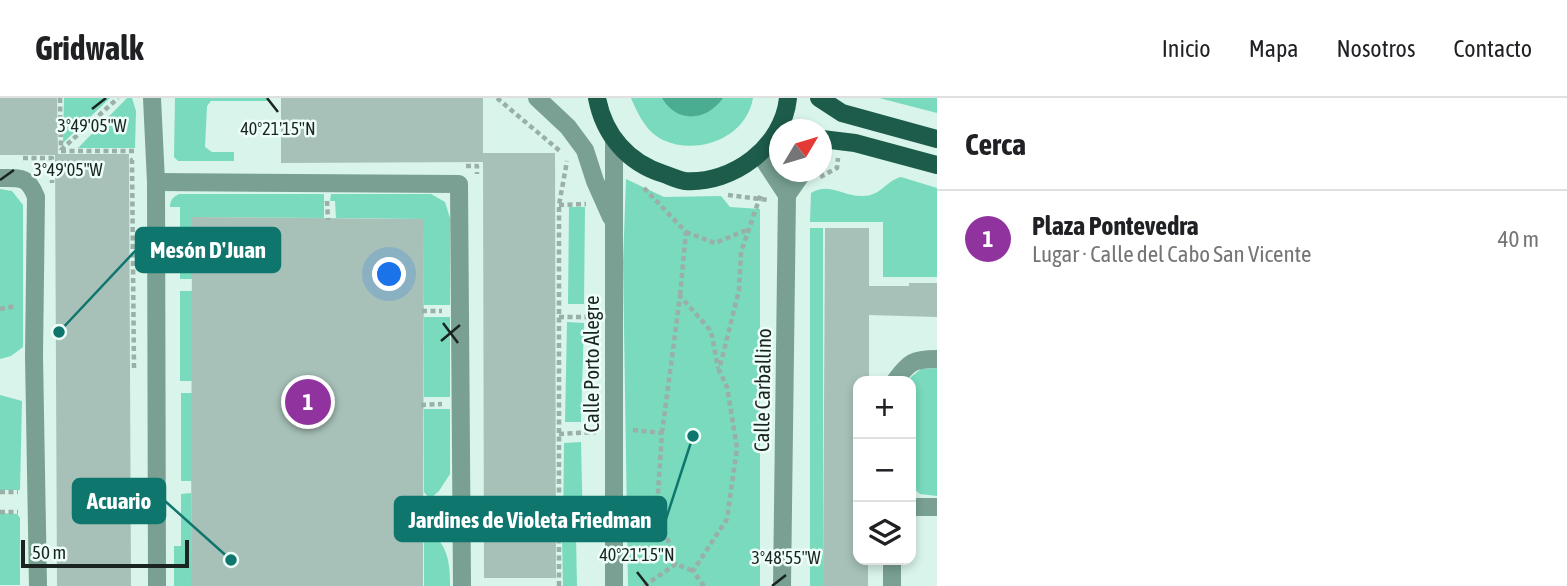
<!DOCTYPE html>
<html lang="es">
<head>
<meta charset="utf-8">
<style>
	body { margin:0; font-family:"Asap Condensed",sans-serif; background:#f2f2f2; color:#202124 }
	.controls { position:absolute; right:21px; bottom:21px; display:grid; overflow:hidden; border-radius:14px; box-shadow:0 4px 10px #0003 }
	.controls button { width:63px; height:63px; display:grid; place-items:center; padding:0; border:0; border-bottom:2px solid #e0e0e0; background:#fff; color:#202124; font:35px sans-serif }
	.compass { position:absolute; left:769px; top:21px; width:63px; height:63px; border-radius:50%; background:#fff; box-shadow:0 4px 10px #0003; rotate:52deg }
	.scale { position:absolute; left:21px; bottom:18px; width:168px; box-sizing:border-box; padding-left:7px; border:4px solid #1a2420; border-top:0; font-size:19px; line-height:24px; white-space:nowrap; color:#1a2420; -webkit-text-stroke:5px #eefff9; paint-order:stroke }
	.you { position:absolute; left:390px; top:177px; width:24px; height:24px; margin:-18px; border:5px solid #fff; border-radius:50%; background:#1a73e8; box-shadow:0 0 0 10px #1a73e833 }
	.badge { display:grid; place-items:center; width:46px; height:46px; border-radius:50%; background:#90339e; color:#fff; font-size:23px; font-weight:700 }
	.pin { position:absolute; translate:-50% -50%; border:4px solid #fff; box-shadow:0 2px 7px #0006 }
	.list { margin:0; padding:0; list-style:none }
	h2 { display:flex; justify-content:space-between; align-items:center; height:91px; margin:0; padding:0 28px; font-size:30px }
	h2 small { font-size:23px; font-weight:400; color:#757577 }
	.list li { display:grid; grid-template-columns:46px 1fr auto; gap:21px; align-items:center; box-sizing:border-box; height:98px; padding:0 28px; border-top:2px solid #e0e0e0 }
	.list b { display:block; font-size:26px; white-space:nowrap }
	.list p { margin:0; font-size:23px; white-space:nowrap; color:#757577 }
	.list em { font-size:23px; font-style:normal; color:#757577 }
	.icon { flex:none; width:38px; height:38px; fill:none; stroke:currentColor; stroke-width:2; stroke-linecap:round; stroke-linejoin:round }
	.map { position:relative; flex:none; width:937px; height:488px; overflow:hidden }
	header { display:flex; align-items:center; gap:42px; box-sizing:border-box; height:98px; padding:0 35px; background:#fff; border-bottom:2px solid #e0e0e0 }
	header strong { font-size:33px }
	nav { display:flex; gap:38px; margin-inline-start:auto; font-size:24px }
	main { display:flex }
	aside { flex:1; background:#fff }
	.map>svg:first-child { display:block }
	.green { fill:#79dabd }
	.water { fill:#4aad92 }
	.building { fill:#a7c1b8 }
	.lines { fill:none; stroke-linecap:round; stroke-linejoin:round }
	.path { stroke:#9aafa7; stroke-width:4.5; stroke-dasharray:5 3.5; stroke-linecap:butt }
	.minor { stroke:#79a093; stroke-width:18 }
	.major { stroke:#1d5c4b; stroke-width:18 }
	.ticks { fill:none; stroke:#1a2420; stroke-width:2.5 }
	.labels { text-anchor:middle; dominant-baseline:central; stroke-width:5; stroke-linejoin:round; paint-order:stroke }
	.street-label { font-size:21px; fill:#1a2420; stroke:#eefff9 }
	.ticks-label { font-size:18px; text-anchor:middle; fill:#1a2420; stroke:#eefff9; stroke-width:5; stroke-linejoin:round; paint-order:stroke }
	.leader { fill:none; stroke:#0f766e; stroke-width:2.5 }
	.callout-dot { fill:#0f766e; stroke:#eefff9; stroke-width:2.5 }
	.callout { fill:#0f766e; stroke:#0f766e; stroke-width:2.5 }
	.callout-label { font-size:23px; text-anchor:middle; font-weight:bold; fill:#fff }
</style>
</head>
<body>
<header>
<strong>Gridwalk</strong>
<nav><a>Inicio</a><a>Mapa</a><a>Nosotros</a><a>Contacto</a></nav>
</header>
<main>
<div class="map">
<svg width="937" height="488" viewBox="0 0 937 488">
	<rect width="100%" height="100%" fill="#d9f4ea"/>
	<!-- green -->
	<g class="green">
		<polygon points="64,0 110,0 63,45"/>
		<polygon points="127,0 132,0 136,13 135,50 78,50"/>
		<polygon points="175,0 269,0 269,3 211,3 207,8 205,49 212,54 234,54 234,63 178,63 174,59"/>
		<path d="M631 0H753C746 40 698 58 663 42 646 34 638 16 631 0Z"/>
		<polygon points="879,0 937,0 937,15"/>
		<path d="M901 79 937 90V179H883V124H810L811 95C829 84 842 98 861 98 881 99 885 83 901 79Z"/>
		<polygon points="626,81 664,99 721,98 730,109 760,111 760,488 628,488 623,165"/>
		<polygon points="0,91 12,93 23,107 23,249 11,258 0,261"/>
		<path d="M179 96H324V120L193 119 192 181H180V109H170C170 102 173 99 179 96Z"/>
		<polygon points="331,96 431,96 445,104 450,120 450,207 424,207 424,121 336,120 335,103 330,103"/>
		<polygon points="569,109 585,109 584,206 568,206"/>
		<rect x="810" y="130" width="13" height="358"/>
		<rect x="180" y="193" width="12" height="90"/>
		<rect x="424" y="219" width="26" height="80"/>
		<polygon points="567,224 584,225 581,324 565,324"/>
		<polygon points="937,270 937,398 920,396 911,388 911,283 906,283 921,271"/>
		<rect x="181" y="295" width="11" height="88"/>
		<polygon points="0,297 22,303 20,392 0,392"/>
		<polygon points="424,311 450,311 450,376 439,393 430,401 424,394"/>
		<polygon points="581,344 583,431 563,431 564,345"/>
		<polygon points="191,395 191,488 174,488 174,448 181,448 181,396"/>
		<polygon points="0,415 17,416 20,420 20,487 0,487"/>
		<path d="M424 432C448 442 450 465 450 488H424Z"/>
		<polygon points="562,439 576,439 577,488 563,488"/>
	</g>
	<!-- water -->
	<path class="water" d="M662 0H723C707 23 677 26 662 0Z"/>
	<!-- building -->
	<g class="building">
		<polygon points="0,0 57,0 58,56 129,56 131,488 57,488 55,57 0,57"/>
		<polygon points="281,0 483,0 483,64 281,65"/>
		<polygon points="483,55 555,55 556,480 484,480"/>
		<polygon points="192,119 424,121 423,488 191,488"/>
		<polygon points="825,130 869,130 869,188 909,188 909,185 937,185 937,219 869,217 869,283 858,283 858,462 868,462 868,488 823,488"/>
	</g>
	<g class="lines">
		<!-- path -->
		<g class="path">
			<polyline points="60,0 61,52"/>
			<polyline points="497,0 561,54"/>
			<polyline points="61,52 118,0"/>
			<polyline points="61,53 137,53"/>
			<polyline points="23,60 52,60 52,85"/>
			<polyline points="466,68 477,68 477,76"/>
			<polyline points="820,79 837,70 838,60"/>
			<polyline points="644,90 686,134 680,198"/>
			<polyline points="728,97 768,102"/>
			<polyline points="327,103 328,122"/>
			<polyline points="559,107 586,106"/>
			<polyline points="686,134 715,145 749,131"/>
			<polyline points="0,211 16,208"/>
			<polyline points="422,213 442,213"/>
			<polyline points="559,219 595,219"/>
			<polyline points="134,270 132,62 136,61"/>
			<polyline points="421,307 442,306"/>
			<polyline points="633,332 662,335 657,410 676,466"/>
			<polyline points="662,335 680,198 711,233 718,270"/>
			<polyline points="559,336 596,334"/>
			<polyline points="0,394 18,394"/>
			<polyline points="0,414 18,414"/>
			<polyline points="559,436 597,436"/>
			<polyline points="559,488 559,107 567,63"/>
			<polyline points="644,488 676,466 693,473"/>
			<polyline points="704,488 693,473 727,421 737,350 727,289 719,272 739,192 741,154 761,96"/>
		</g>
		<!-- minor -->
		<g class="minor">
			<polyline points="152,0 156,84 157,488"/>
			<polyline points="537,0 568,29 585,52 595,83 611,119"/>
			<polyline points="760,56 787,97"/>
			<path d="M0 80C21 80 28 78 36 99L34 258 38 488"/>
			<polyline points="156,84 459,86 462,488"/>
			<path d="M895 283C909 264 913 261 937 261"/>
			<polyline points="911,409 937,409"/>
			<polyline points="892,462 892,488"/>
			<polyline points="614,488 614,44"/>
			<polyline points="782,488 787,97 803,74"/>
		</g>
		<!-- major -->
		<g class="major">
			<path d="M597 0C604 37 628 65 664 76 670 78 678 82 685 83 733 86 783 49 788 0"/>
			<polyline points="819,0 842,15 937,41"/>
			<polyline points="822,41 855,45 937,67"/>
		</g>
	</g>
	<!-- ticks -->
	<path class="ticks" d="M267 0 278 14M92 11 106 0M0 82 14 72M443 225 458 245M441 243 460 227M637 474 648 488M772 488 786 477"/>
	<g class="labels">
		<!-- street labels -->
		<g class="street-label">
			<text transform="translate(591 266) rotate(-90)">Calle Porto Alegre</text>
			<text transform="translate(762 292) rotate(-89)">Calle Carballino</text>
		</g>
	</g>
	<g class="ticks-label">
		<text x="92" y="34">3°49'05"W</text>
		<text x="278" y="37">40°21'15"N</text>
		<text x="68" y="78">3°49'05"W</text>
		<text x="637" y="463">40°21'15"N</text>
		<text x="786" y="466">3°48'55"W</text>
	</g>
	<!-- callouts -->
	<path class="leader" d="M59 234L136 152M231 462L165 403M693 338L666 421"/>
	<g class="callout-dot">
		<circle cx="59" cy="234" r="7"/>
		<circle cx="231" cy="462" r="7"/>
		<circle cx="693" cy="338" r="7"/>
	</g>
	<g class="callout">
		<rect x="136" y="130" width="144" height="44" rx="7"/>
		<rect x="73" y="381" width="92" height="44" rx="7"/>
		<rect x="395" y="399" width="271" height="44" rx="7"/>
	</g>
	<g class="callout-label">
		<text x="208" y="160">Mesón D'Juan</text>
		<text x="119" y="411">Acuario</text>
		<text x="530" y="430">Jardines de Violeta Friedman</text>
	</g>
</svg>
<div class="controls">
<button>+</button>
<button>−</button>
<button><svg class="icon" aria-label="layers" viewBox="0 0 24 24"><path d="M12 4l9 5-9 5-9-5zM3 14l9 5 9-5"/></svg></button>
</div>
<svg class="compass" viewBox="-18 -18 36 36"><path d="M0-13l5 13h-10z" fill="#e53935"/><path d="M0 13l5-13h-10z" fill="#757577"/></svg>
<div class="scale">50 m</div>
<div class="you"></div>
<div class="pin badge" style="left:308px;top:304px">1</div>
</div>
<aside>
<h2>Cerca<small></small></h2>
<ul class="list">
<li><span class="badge">1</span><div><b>Plaza Pontevedra</b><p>Lugar · Calle del Cabo San Vicente</p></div><em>40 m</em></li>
</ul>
</aside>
</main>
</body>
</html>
